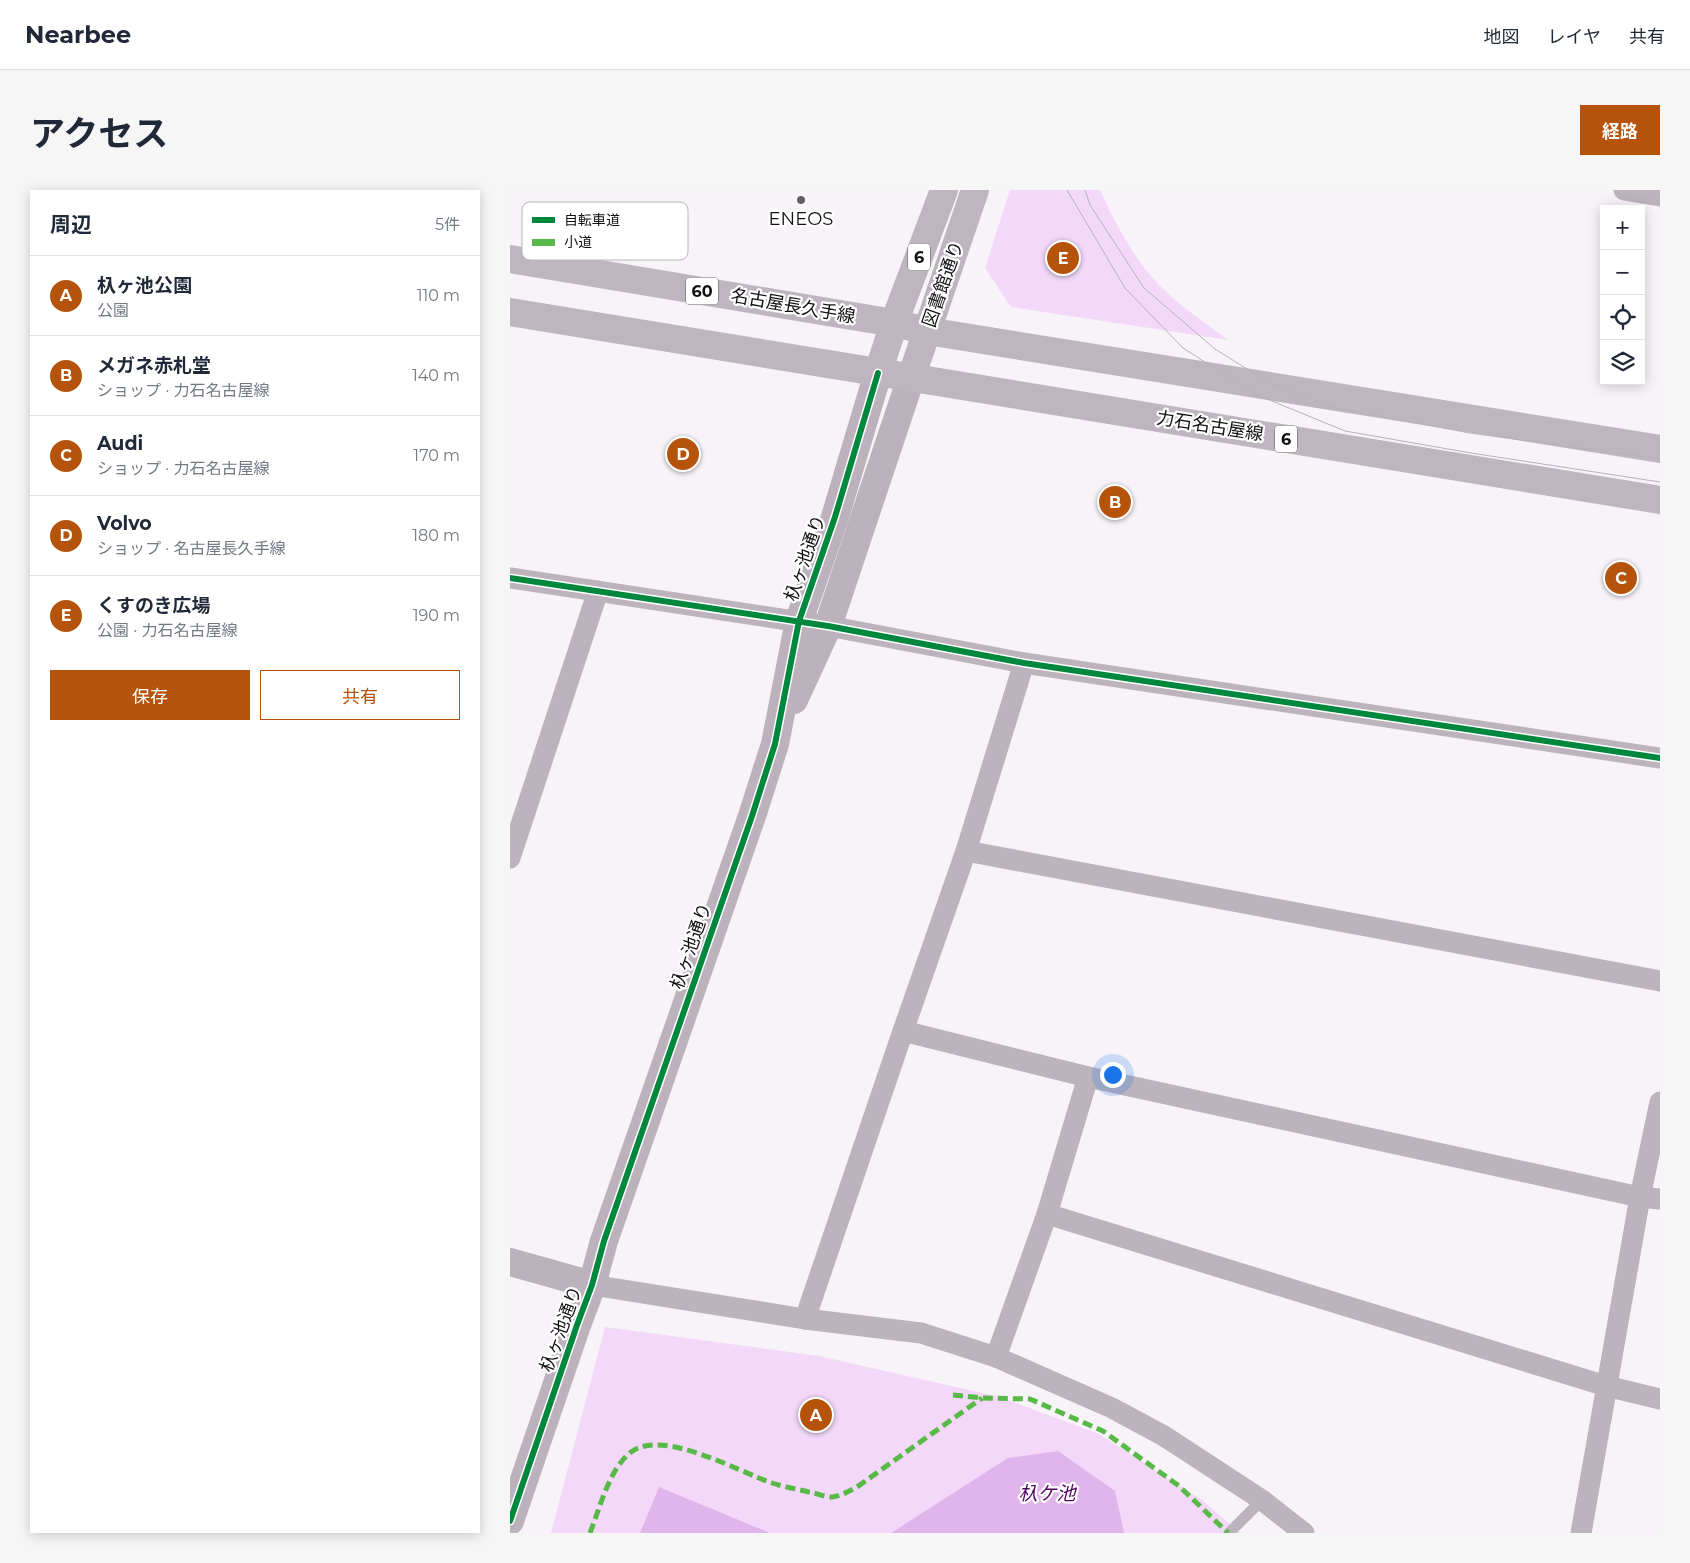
<!DOCTYPE html>
<html lang="ja">
<head>
<meta charset="utf-8">
<style>
	body { margin:0; font-family:Montserrat,"Noto Sans JP",sans-serif; background:#f6f6f7; color:#1f2937 }
	.controls { position:absolute; right:15px; top:15px; display:grid; overflow:hidden; border-radius:0px; box-shadow:0 2px 12px #0003 }
	.controls button { width:45px; height:45px; display:grid; place-items:center; padding:0; border:0; border-bottom:1px solid #e0e1e3; background:#fff; color:#1f2937; font:25px sans-serif }
	.you { position:absolute; left:602px; top:884px; width:18px; height:18px; margin:-12px; border:4px solid #fff; border-radius:50%; background:#1a73e8; box-shadow:0 0 0 8px #1a73e833 }
	.badge { display:grid; place-items:center; width:32px; height:32px; border-radius:50%; background:#b45309; color:#fff; font-size:16px; font-weight:700 }
	.pin { position:absolute; translate:-50% -50%; border:2px solid #fff; box-shadow:0 1px 5px #0006 }
	.list { margin:0; padding:0; list-style:none }
	h2 { display:flex; justify-content:space-between; align-items:center; height:65px; margin:0; padding:0 20px; font-size:21px }
	h2 small { font-size:16px; font-weight:400; color:#747a83 }
	.list li { display:grid; grid-template-columns:32px 1fr auto; gap:15px; align-items:center; box-sizing:border-box; height:80px; padding:0 20px; border-top:1px solid #e0e1e3 }
	.list b { display:block; font-size:19px; white-space:nowrap }
	.list p { margin:0; font-size:16px; white-space:nowrap; color:#747a83 }
	.list em { font-size:16px; font-style:normal; color:#747a83 }
	.actions { display:flex; gap:10px; padding:15px 20px }
	.actions a { flex:1; padding:11px 0; border:1px solid #b45309; border-radius:0px; text-align:center; font-size:18px; color:#b45309 }
	.actions .main { background:#b45309; color:#fff }
	.icon { flex:none; width:28px; height:28px; fill:none; stroke:currentColor; stroke-width:2; stroke-linecap:round; stroke-linejoin:round }
	.map { position:relative; flex:none; width:1150px; height:1343px; overflow:hidden; border-radius:0px }
	header { display:flex; align-items:center; gap:30px; box-sizing:border-box; height:70px; padding:0 25px; background:#fff; border-bottom:1px solid #e0e1e3 }
	header strong { font-size:24px }
	nav { display:flex; gap:28px; margin-inline-start:auto; font-size:18px }
	.intro { display:flex; align-items:center; justify-content:space-between; box-sizing:border-box; height:120px; padding:0 30px }
	h1 { margin:0; font-size:35px }
	.button { padding:12px 22px; border-radius:0px; background:#b45309; color:#fff; font-size:18px; font-weight:700 }
	main { display:flex; gap:30px; padding:0 30px }
	aside { flex:1; background:#fff; border-radius:0px; box-shadow:0 2px 12px #0003 }
	.map>svg:first-child { display:block }
	.green { fill:#f3d8f9 }
	.water { fill:#e0b5eb }
	.lines { fill:none; stroke-linecap:round; stroke-linejoin:round }
	.lane { stroke:#bcb3bd; stroke-width:11 }
	.street { stroke:#bcb3bd; stroke-width:21 }
	.secondary { stroke:#bbb2bc; stroke-width:28 }
	.primary { stroke:#beb5c1; stroke-width:28 }
	.tram { stroke:#b7b2b8; stroke-width:1 }
	.quiet { stroke:#58b947; stroke-width:5; stroke-dasharray:10 5; stroke-linecap:butt }
	.cycleway-casing { stroke:#fff; stroke-width:9 }
	.cycleway { stroke:#00873e; stroke-width:6 }
	.poi-dot { fill:#625f63; stroke:#fff; stroke-width:2 }
	.labels { text-anchor:middle; dominant-baseline:central; stroke-width:4.5; stroke-linejoin:round; paint-order:stroke }
	.shield { fill:#fff; stroke:#59585a; stroke-width:1 }
	.shield-label { font-size:16px; font-weight:bold; fill:#121013 }
	.poi-label { font-size:18px; fill:#121013; stroke:#fff }
	.street-label { font-size:18px; fill:#121013; stroke:#fff }
	.water-label { font-size:19px; font-style:italic; fill:#550565; stroke:#fff }
	.key { fill:#fff; stroke:#b8b7b8; stroke-width:1 }
	.key-label { font-size:14px; fill:#121013 }
</style>
</head>
<body>
<header>
<strong>Nearbee</strong>
<nav><a>地図</a><a>レイヤ</a><a>共有</a></nav>
</header>
<div class="intro"><h1>アクセス</h1><a class="button">経路</a></div>
<main>
<aside>
<h2>周辺<small>5件</small></h2>
<ul class="list">
<li><span class="badge">A</span><div><b>杁ヶ池公園</b><p>公園</p></div><em>110 m</em></li>
<li><span class="badge">B</span><div><b>メガネ赤札堂</b><p>ショップ · 力石名古屋線</p></div><em>140 m</em></li>
<li><span class="badge">C</span><div><b>Audi</b><p>ショップ · 力石名古屋線</p></div><em>170 m</em></li>
<li><span class="badge">D</span><div><b>Volvo</b><p>ショップ · 名古屋長久手線</p></div><em>180 m</em></li>
<li><span class="badge">E</span><div><b>くすのき広場</b><p>公園 · 力石名古屋線</p></div><em>190 m</em></li>
</ul>
<div class="actions"><a class="main">保存</a><a>共有</a></div>
</aside>
<div class="map">
<svg width="1150" height="1343" viewBox="0 0 1150 1343">
	<rect width="100%" height="100%" fill="#f7f3f8"/>
	<!-- green -->
	<g class="green">
		<path d="M500 0H590C604 32 625 70 649 95 669 115 695 133 718 150L501 117 475 78Z"/>
		<polygon points="95,1137 309,1166 490,1207 589,1244 692,1310 730,1343 41,1343"/>
	</g>
	<!-- water -->
	<g class="water">
		<polygon points="548,1261 605,1301 614,1343 381,1343 498,1268"/>
		<polygon points="149,1297 260,1343 130,1343"/>
	</g>
	<g class="lines">
		<!-- lane -->
		<polyline class="lane" points="719,1343 752,1310"/>
		<!-- street -->
		<g class="street">
			<polyline points="1114,0 1150,6"/>
			<polyline points="0,388 318,436 514,473 1150,568"/>
			<polyline points="456,661 1150,791"/>
			<polyline points="0,668 88,401"/>
			<polyline points="393,841 578,887 1130,1007 1150,1009"/>
			<polyline points="537,1024 1096,1196 1150,1209"/>
			<polyline points="82,1095 295,1129 411,1143 486,1167 602,1218 654,1246 752,1310 794,1343"/>
			<polyline points="295,1129 393,841 456,661 514,473"/>
			<polyline points="486,1167 537,1024 578,887"/>
			<polyline points="1071,1343 1130,1007 1150,912"/>
		</g>
		<!-- secondary -->
		<g class="secondary">
			<polyline points="284,510 318,436 401,188"/>
			<polyline points="0,1072 82,1095"/>
			<polyline points="0,1331 67,1135 82,1095 94,1051 242,626 265,554 289,431 325,327 368,183"/>
		</g>
		<!-- primary -->
		<g class="primary">
			<polyline points="0,69 384,133 417,141 1150,259"/>
			<polyline points="0,122 1150,310"/>
			<polyline points="368,183 384,133 434,0"/>
			<polyline points="401,188 465,0"/>
		</g>
		<!-- tram -->
		<g class="tram">
			<polyline points="557,0 615,98 673,158 745,204 835,241 961,263 1150,292"/>
			<polyline points="575,0 580,15 634,98 705,159 761,194 826,218 960,243 1150,269"/>
		</g>
		<!-- quiet -->
		<g class="quiet">
			<polyline points="443,1205 472,1208 520,1209 593,1241 669,1296 718,1343"/>
			<path d="M80 1343C90 1318 99 1279 121 1262 153 1238 229 1282 262 1293 274 1297 287 1299 299 1302 306 1303 315 1307 322 1307 331 1306 339 1301 347 1297L472 1208"/>
		</g>
		<!-- cycleway casing -->
		<g class="cycleway-casing">
			<g id="cycleway">
				<polyline points="0,388 318,436 514,473 1150,568"/>
				<polyline points="0,1331 67,1135 82,1095 94,1051 242,626 265,554 289,431 325,327 368,183"/>
			</g>
		</g>
		<!-- cycleway -->
		<use href="#cycleway" class="cycleway"/>
	</g>
	<!-- markers -->
	<circle class="poi-dot" cx="291" cy="10" r="5"/>
	<g class="labels">
		<!-- shield labels -->
		<g class="shield">
			<rect x="398" y="53.5" width="22" height="27" rx="4"/>
			<rect x="176" y="87.5" width="32" height="27" rx="4"/>
			<rect x="765" y="235.5" width="22" height="27" rx="4"/>
		</g>
		<g class="shield-label">
			<text x="409" y="67">6</text>
			<text x="192" y="101">60</text>
			<text x="776" y="249">6</text>
		</g>
		<!-- poi labels -->
		<g class="poi-label">
			<text x="291" y="29">ENEOS</text>
		</g>
		<!-- street labels -->
		<g class="street-label">
			<text transform="translate(433 94) rotate(-71)">図書館通り</text>
			<text transform="translate(283 116) rotate(10)">名古屋長久手線</text>
			<text transform="translate(700 236) rotate(9)">力石名古屋線</text>
			<text transform="translate(295 368) rotate(-71)">杁ヶ池通り</text>
			<text transform="translate(181 756) rotate(-71)">杁ヶ池通り</text>
			<text transform="translate(51 1139) rotate(-70)">杁ヶ池通り</text>
		</g>
		<!-- water labels -->
		<g class="water-label">
			<text x="537" y="1303">杁ケ池</text>
		</g>
	</g>
	<!-- legend -->
	<rect x="12" y="12" width="166" height="58" rx="8" class="key"/>
	<rect x="22" y="27" width="23" height="6" fill="#00873e"/>
	<rect x="22" y="49" width="23" height="7" fill="#58b947"/>
	<g class="key-label">
		<text x="54" y="35">自転車道</text>
		<text x="54" y="57">小道</text>
	</g>
</svg>
<div class="controls">
<button>+</button>
<button>−</button>
<button><svg class="icon" aria-label="locate" viewBox="0 0 24 24"><circle cx="12" cy="12" r="6"/><path d="M12 2v4M12 18v4M2 12h4M18 12h4"/></svg></button>
<button><svg class="icon" aria-label="layers" viewBox="0 0 24 24"><path d="M12 4l9 5-9 5-9-5zM3 14l9 5 9-5"/></svg></button>
</div>
<div class="you"></div>
<div class="pin badge" style="left:306px;top:1225px">A</div>
<div class="pin badge" style="left:605px;top:312px">B</div>
<div class="pin badge" style="left:1111px;top:388px">C</div>
<div class="pin badge" style="left:173px;top:264px">D</div>
<div class="pin badge" style="left:553px;top:68px">E</div>
</div>
</main>
</body>
</html>
